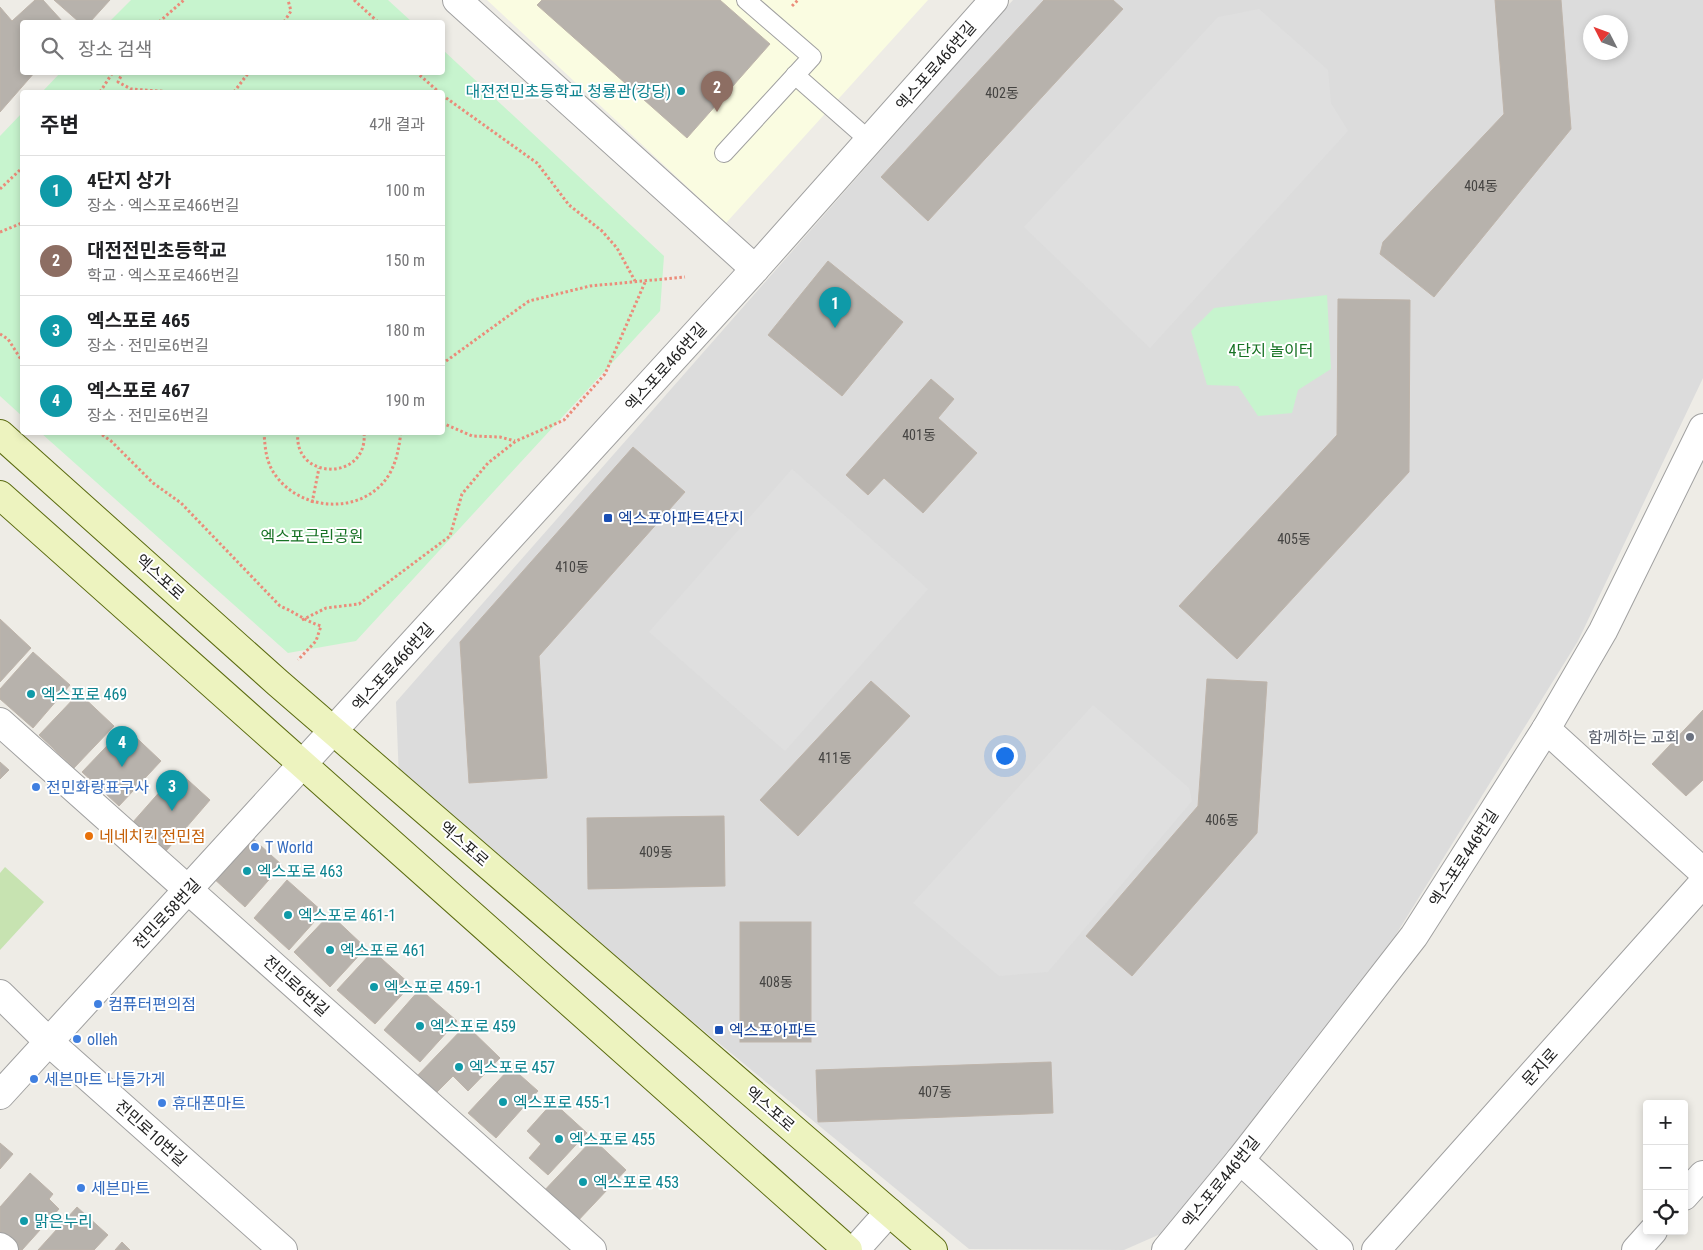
<!DOCTYPE html>
<html lang="ko">
<head>
<meta charset="utf-8">
<style>
	body { margin:0; font-family:"Roboto Condensed","Noto Sans KR",sans-serif; background:#f6f6f6; color:#202124 }
	.controls { position:absolute; right:15px; bottom:15px; display:grid; overflow:hidden; border-radius:5px; box-shadow:0 2px 8px #0003 }
	.controls button { width:45px; height:45px; display:grid; place-items:center; padding:0; border:0; border-bottom:1px solid #e0e0e0; background:#fff; color:#202124; font:25px sans-serif }
	.compass { position:absolute; left:1583px; top:15px; width:45px; height:45px; border-radius:50%; background:#fff; box-shadow:0 2px 8px #0003; rotate:312deg }
	.you { position:absolute; left:1004px; top:755px; width:18px; height:18px; margin:-12px; border:4px solid #fff; border-radius:50%; background:#1a73e8; box-shadow:0 0 0 8px #1a73e833 }
	.badge { display:grid; place-items:center; width:32px; height:32px; border-radius:50%; background:#111827; color:#fff; font-size:16px; font-weight:700 }
	.pin { position:absolute; translate:-50% -41px; filter:drop-shadow(0 1px 2px #0008) }
	.pin::after { content:''; position:absolute; top:26px; width:18px; height:15px; background:inherit; clip-path:polygon(0 0,100% 0,50% 100%) }
	.list { margin:0; padding:0; list-style:none }
	h2 { display:flex; justify-content:space-between; align-items:center; height:65px; margin:0; padding:0 20px; font-size:21px }
	h2 small { font-size:16px; font-weight:400; color:#757577 }
	.list li { display:grid; grid-template-columns:32px 1fr auto; gap:15px; align-items:center; box-sizing:border-box; height:70px; padding:0 20px; border-top:1px solid #e0e0e0 }
	.list b { display:block; font-size:19px; white-space:nowrap }
	.list p { margin:0; font-size:16px; white-space:nowrap; color:#757577 }
	.list em { font-size:16px; font-style:normal; color:#757577 }
	.icon { flex:none; width:28px; height:28px; fill:none; stroke:currentColor; stroke-width:2; stroke-linecap:round; stroke-linejoin:round }
	.map { position:relative; flex:none; width:1703px; height:1250px; overflow:hidden }
	.search { position:absolute; background:#fff; box-shadow:0 2px 8px #0003; left:20px; top:20px; width:425px; height:55px; display:flex; align-items:center; gap:12px; box-sizing:border-box; padding:0 18px; border-radius:5px; color:#757577; font-size:19px }
	.panel { position:absolute; background:#fff; box-shadow:0 2px 8px #0003; left:20px; top:90px; width:425px; height:345px; border-radius:5px }
	.map>svg:first-child { display:block }
	.residential { fill:#dcdcdc; fill-rule:evenodd }
	.education { fill:#fafce1 }
	.grass { fill:#c7e3b1 }
	.park { fill:#c7f4ce }
	.parking { fill:#dfdfdf }
	.building { fill:#b7b2ac; stroke:#beb4aa }
	.lines { fill:none; stroke-linecap:round; stroke-linejoin:round }
	.lane-casing { stroke:#a0a0a0; stroke-width:20 }
	.street-casing { stroke:#a0a0a0; stroke-width:30 }
	.secondary-casing { stroke:#5b6b10; stroke-width:30 }
	.path { stroke:#eb8c7a; stroke-width:3; stroke-dasharray:2.5 2.5; stroke-linecap:butt }
	.lane { stroke:#fff; stroke-width:18 }
	.street { stroke:#fff; stroke-width:28 }
	.secondary { stroke:#edf3bf; stroke-width:28 }
	.culture-dot { fill:#0f9aa8; stroke:#fff; stroke-width:2 }
	.transit-dot { fill:#1a4fb4; stroke:#fff; stroke-width:2 }
	.worship-dot { fill:#6b7280; stroke:#fff; stroke-width:2 }
	.shop-dot { fill:#3f7fe0; stroke:#fff; stroke-width:2 }
	.food-dot { fill:#e8710a; stroke:#fff; stroke-width:2 }
	.labels { text-anchor:middle; dominant-baseline:central; stroke-width:4; stroke-linejoin:round; paint-order:stroke }
	.number-label { font-size:14px; fill:#454442 }
	.street-label { font-size:16px; fill:#1f1f1f; stroke:#fff }
	.culture-label { font-size:16px; fill:#0d838f; stroke:#fff; text-anchor:start }
	.park-label { font-size:16px; fill:#177224; stroke:#fff }
	.transit-label { font-size:16px; fill:#164399; stroke:#fff; text-anchor:start }
	.worship-label { font-size:16px; fill:#5b616d; stroke:#fff; text-anchor:end }
	.shop-label { font-size:16px; fill:#366cbe; stroke:#fff; text-anchor:start }
	.food-label { font-size:16px; fill:#c56008; stroke:#fff; text-anchor:start }
</style>
</head>
<body>
<div class="map">
<svg width="1703" height="1250" viewBox="0 0 1703 1250">
	<rect width="100%" height="100%" fill="#eeece6"/>
	<!-- residential -->
	<path class="residential" d="M1013 0H1703V378L1578 641 1395 936 1165 1232 1124 1250 969 1249 399 780 396 702ZM1590 22H1620V52H1590Z"/>
	<!-- education -->
	<polygon class="education" points="487,0 928,0 726,223"/>
	<!-- grass -->
	<polygon class="grass" points="5,867 44,902 0,950 0,873"/>
	<!-- park -->
	<g class="park">
		<polygon points="131,0 388,0 412,22 109,22"/>
		<polygon points="443,50 664,256 660,311 356,641 288,653 41,433 442,432 442,92 42,92 61,72 442,72"/>
		<polygon points="22,113 22,416 0,396 0,136"/>
		<polygon points="1327,295 1331,369 1298,390 1292,413 1258,416 1238,386 1207,385 1191,331 1214,308"/>
	</g>
	<!-- parking -->
	<g class="parking">
		<polygon points="1259,9 1328,70 1331,103 1348,131 1150,348 1024,227 1218,17"/>
		<polygon points="792,469 928,589 785,751 649,632"/>
		<polygon points="1093,705 1189,788 1192,801 1048,972 999,976 913,903"/>
	</g>
	<!-- building -->
	<g class="building">
		<polygon points="35,0 43,0 63,22 22,22 22,72 35,72 0,112 0,7 12,21"/>
		<polygon points="54,0 110,0 90,22 79,22"/>
		<polygon points="542,0 720,0 770,44 687,138 537,5"/>
		<polygon points="1044,0 1113,0 1123,9 928,221 881,177"/>
		<polygon points="1495,0 1561,0 1571,129 1434,297 1380,254 1383,242 1504,114"/>
		<polygon points="828,261 903,322 842,396 768,335"/>
		<polygon points="1338,299 1410,300 1409,472 1237,659 1179,606 1337,435"/>
		<polygon points="931,379 954,399 938,418 977,453 923,513 884,478 868,495 846,475"/>
		<polygon points="633,447 685,492 539,656 547,778 469,783 460,642"/>
		<polygon points="0,619 31,648 0,682"/>
		<polygon points="33,652 70,685 33,728 0,699 0,689"/>
		<polygon points="1207,679 1267,682 1257,833 1132,976 1086,936 1198,806"/>
		<polygon points="871,681 910,716 798,836 760,800"/>
		<polygon points="79,693 114,726 74,768 39,735"/>
		<polygon points="1703,710 1703,780 1686,796 1652,764"/>
		<polygon points="125,727 161,761 119,806 82,772"/>
		<polygon points="0,762 9,770 0,779"/>
		<polygon points="178,771 210,800 166,851 133,822"/>
		<polygon points="724,816 725,886 588,889 587,818"/>
		<polygon points="249,835 282,865 245,907 212,877"/>
		<polygon points="287,880 323,912 289,950 254,918"/>
		<polygon points="330,914 366,948 330,987 294,952"/>
		<rect x="740" y="922" width="71" height="120"/>
		<polygon points="373,951 411,985 375,1024 337,990"/>
		<polygon points="420,989 457,1021 420,1062 384,1030"/>
		<polygon points="466,1025 500,1058 468,1091 453,1076 435,1094 417,1076"/>
		<polygon points="1051,1062 1053,1113 818,1122 816,1070"/>
		<polygon points="511,1067 538,1091 496,1138 468,1113"/>
		<polygon points="553,1102 587,1133 548,1175 529,1158 541,1144 527,1131"/>
		<polygon points="593,1139 626,1170 574,1225 541,1194"/>
		<polygon points="0,1143 13,1154 0,1169"/>
		<polygon points="30,1173 53,1194 49,1199 59,1209 22,1250 18,1250 0,1233 0,1207"/>
		<polygon points="77,1207 108,1235 94,1250 38,1250"/>
		<polygon points="122,1242 130,1250 115,1250"/>
	</g>
	<g class="lines">
		<!-- lane casing -->
		<g class="lane-casing">
			<g id="lane">
				<polyline points="795,75 870,141"/>
				<polyline points="724,153 812,57 746,0"/>
			</g>
		</g>
		<!-- street casing -->
		<g class="street-casing">
			<g id="street">
				<polyline points="457,0 755,269"/>
				<polyline points="0,722 592,1250"/>
				<polyline points="1546,729 1703,872"/>
				<polyline points="0,994 49,1042 283,1250"/>
				<polyline points="0,1095 755,269 994,0"/>
				<polyline points="1240,1160 1339,1250"/>
				<polyline points="1684,1196 1703,1175"/>
				<polyline points="0,1247 4,1250"/>
				<polyline points="855,1250 889,1212"/>
				<polyline points="1166,1250 1240,1160 1414,936 1546,729 1603,631 1703,428"/>
				<polyline points="1376,1250 1703,883"/>
				<polyline points="1636,1250 1653,1231"/>
			</g>
		</g>
		<!-- secondary casing -->
		<g class="secondary-casing">
			<g id="secondary">
				<polyline points="0,434 278,683 933,1250"/>
				<polyline points="0,495 848,1250"/>
			</g>
		</g>
		<!-- path -->
		<g class="path">
			<polyline points="354,0 378,22"/>
			<polyline points="792,6 798,0"/>
			<polyline points="159,22 184,0"/>
			<polyline points="284,22 291,11 288,0"/>
			<polyline points="123,72 118,82 131,89 172,92"/>
			<polyline points="416,72 439,92"/>
			<polyline points="100,92 113,72"/>
			<polyline points="234,92 249,72"/>
			<polyline points="442,95 537,163 569,205 602,231 617,248 635,281"/>
			<polyline points="0,189 22,168"/>
			<polyline points="0,232 22,223"/>
			<polyline points="0,334 8,339 22,361"/>
			<polyline points="442,364 529,301 590,286 685,277"/>
			<polyline points="442,423 472,436 500,437 515,441"/>
			<path d="M98 432 111 441 153 483 181 503 280 606C295 612 305 621 321 626L316 641 298 660"/>
			<path d="M264 432C265 448 266 463 276 476 303 513 366 515 390 473 397 460 399 447 401 432"/>
			<path d="M298 432C292 481 369 482 364 432"/>
			<polyline points="312,503 319,468"/>
			<polyline points="302,620 326,608 359,604 450,536 462,494 488,463 516,441 564,420 605,374 646,280"/>
		</g>
		<!-- lane -->
		<use href="#lane" class="lane"/>
		<!-- street -->
		<use href="#street" class="street"/>
		<!-- secondary -->
		<use href="#secondary" class="secondary"/>
	</g>
	<!-- markers -->
	<g class="culture-dot">
		<circle cx="681" cy="91" r="5"/>
		<circle cx="31" cy="694" r="5"/>
		<circle cx="247" cy="871" r="5"/>
		<circle cx="288" cy="915" r="5"/>
		<circle cx="330" cy="950" r="5"/>
		<circle cx="374" cy="987" r="5"/>
		<circle cx="420" cy="1026" r="5"/>
		<circle cx="459" cy="1067" r="5"/>
		<circle cx="503" cy="1102" r="5"/>
		<circle cx="559" cy="1139" r="5"/>
		<circle cx="583" cy="1182" r="5"/>
		<circle cx="24" cy="1221" r="5"/>
	</g>
	<g class="transit-dot">
		<rect x="603" y="513" width="10" height="10" rx="2.5"/>
		<rect x="714" y="1025" width="10" height="10" rx="2.5"/>
	</g>
	<circle class="worship-dot" cx="1690" cy="737" r="5"/>
	<g class="shop-dot">
		<circle cx="36" cy="787" r="5"/>
		<circle cx="255" cy="847" r="5"/>
		<circle cx="98" cy="1004" r="5"/>
		<circle cx="77" cy="1039" r="5"/>
		<circle cx="34" cy="1079" r="5"/>
		<circle cx="162" cy="1103" r="5"/>
		<circle cx="81" cy="1188" r="5"/>
	</g>
	<circle class="food-dot" cx="89" cy="836" r="5"/>
	<g class="labels">
		<!-- number labels -->
		<g class="number-label">
			<text x="1002" y="93">402동</text>
			<text x="1481" y="186">404동</text>
			<text x="919" y="435">401동</text>
			<text x="1294" y="539">405동</text>
			<text x="572" y="567">410동</text>
			<text x="835" y="758">411동</text>
			<text x="1222" y="820">406동</text>
			<text x="656" y="852">409동</text>
			<text x="776" y="982">408동</text>
			<text x="935" y="1092">407동</text>
		</g>
		<!-- street labels -->
		<g class="street-label">
			<text transform="translate(936 66) rotate(-49)">엑스포로466번길</text>
			<text transform="translate(666 367) rotate(-48)">엑스포로466번길</text>
			<text transform="translate(160 577) rotate(42)">엑스포로</text>
			<text transform="translate(393 667) rotate(-48)">엑스포로466번길</text>
			<text transform="translate(464 844) rotate(41)">엑스포로</text>
			<text transform="translate(1464 858) rotate(-57)">엑스포로446번길</text>
			<text transform="translate(167 914) rotate(-47)">전민로58번길</text>
			<text transform="translate(296 986) rotate(42)">전민로6번길</text>
			<text transform="translate(1540 1067) rotate(-48)">문지로</text>
			<text transform="translate(770 1109) rotate(41)">엑스포로</text>
			<text transform="translate(151 1133) rotate(42)">전민로10번길</text>
			<text transform="translate(1221 1182) rotate(-51)">엑스포로446번길</text>
		</g>
		<!-- culture labels -->
		<g class="culture-label">
			<text x="671" y="91" text-anchor="end">대전전민초등학교 청룡관(강당)</text>
			<text x="41" y="694">엑스포로 469</text>
			<text x="257" y="871">엑스포로 463</text>
			<text x="298" y="915">엑스포로 461-1</text>
			<text x="340" y="950">엑스포로 461</text>
			<text x="384" y="987">엑스포로 459-1</text>
			<text x="430" y="1026">엑스포로 459</text>
			<text x="469" y="1067">엑스포로 457</text>
			<text x="513" y="1102">엑스포로 455-1</text>
			<text x="569" y="1139">엑스포로 455</text>
			<text x="593" y="1182">엑스포로 453</text>
			<text x="34" y="1221">맑은누리</text>
		</g>
		<!-- park labels -->
		<g class="park-label">
			<text x="1271" y="350">4단지 놀이터</text>
			<text x="312" y="536">엑스포근린공원</text>
		</g>
		<!-- transit labels -->
		<g class="transit-label">
			<text x="618" y="518">엑스포아파트4단지</text>
			<text x="729" y="1030">엑스포아파트</text>
		</g>
		<!-- worship labels -->
		<g class="worship-label">
			<text x="1680" y="737">함께하는 교회</text>
		</g>
		<!-- shop labels -->
		<g class="shop-label">
			<text x="46" y="787">전민화랑표구사</text>
			<text x="265" y="847">T World</text>
			<text x="108" y="1004">컴퓨터편의점</text>
			<text x="87" y="1039">olleh</text>
			<text x="44" y="1079">세븐마트 나들가게</text>
			<text x="172" y="1103">휴대폰마트</text>
			<text x="91" y="1188">세븐마트</text>
		</g>
		<!-- food labels -->
		<g class="food-label">
			<text x="99" y="836">네네치킨 전민점</text>
		</g>
	</g>
</svg>
<div class="controls">
<button>+</button>
<button>−</button>
<button><svg class="icon" aria-label="locate" viewBox="0 0 24 24"><circle cx="12" cy="12" r="6"/><path d="M12 2v4M12 18v4M2 12h4M18 12h4"/></svg></button>
</div>
<svg class="compass" viewBox="-18 -18 36 36"><path d="M0-13l5 13h-10z" fill="#e53935"/><path d="M0 13l5-13h-10z" fill="#757577"/></svg>
<div class="you"></div>
<div class="pin badge" style="left:835px;top:328px;background:#0f9aa8">1</div>
<div class="pin badge" style="left:717px;top:112px;background:#8d6e63">2</div>
<div class="pin badge" style="left:172px;top:811px;background:#0f9aa8">3</div>
<div class="pin badge" style="left:122px;top:767px;background:#0f9aa8">4</div>
<div class="search"><svg class="icon" aria-label="search" viewBox="0 0 24 24"><circle cx="10" cy="10" r="6"/><path d="M15 15l6 6"/></svg>장소 검색</div>
<section class="panel">
<h2>주변<small>4개 결과</small></h2>
<ul class="list">
<li><span class="badge" style="background:#0f9aa8">1</span><div><b>4단지 상가</b><p>장소 · 엑스포로466번길</p></div><em>100 m</em></li>
<li><span class="badge" style="background:#8d6e63">2</span><div><b>대전전민초등학교</b><p>학교 · 엑스포로466번길</p></div><em>150 m</em></li>
<li><span class="badge" style="background:#0f9aa8">3</span><div><b>엑스포로 465</b><p>장소 · 전민로6번길</p></div><em>180 m</em></li>
<li><span class="badge" style="background:#0f9aa8">4</span><div><b>엑스포로 467</b><p>장소 · 전민로6번길</p></div><em>190 m</em></li>
</ul>
</section>
</div>
</body>
</html>
